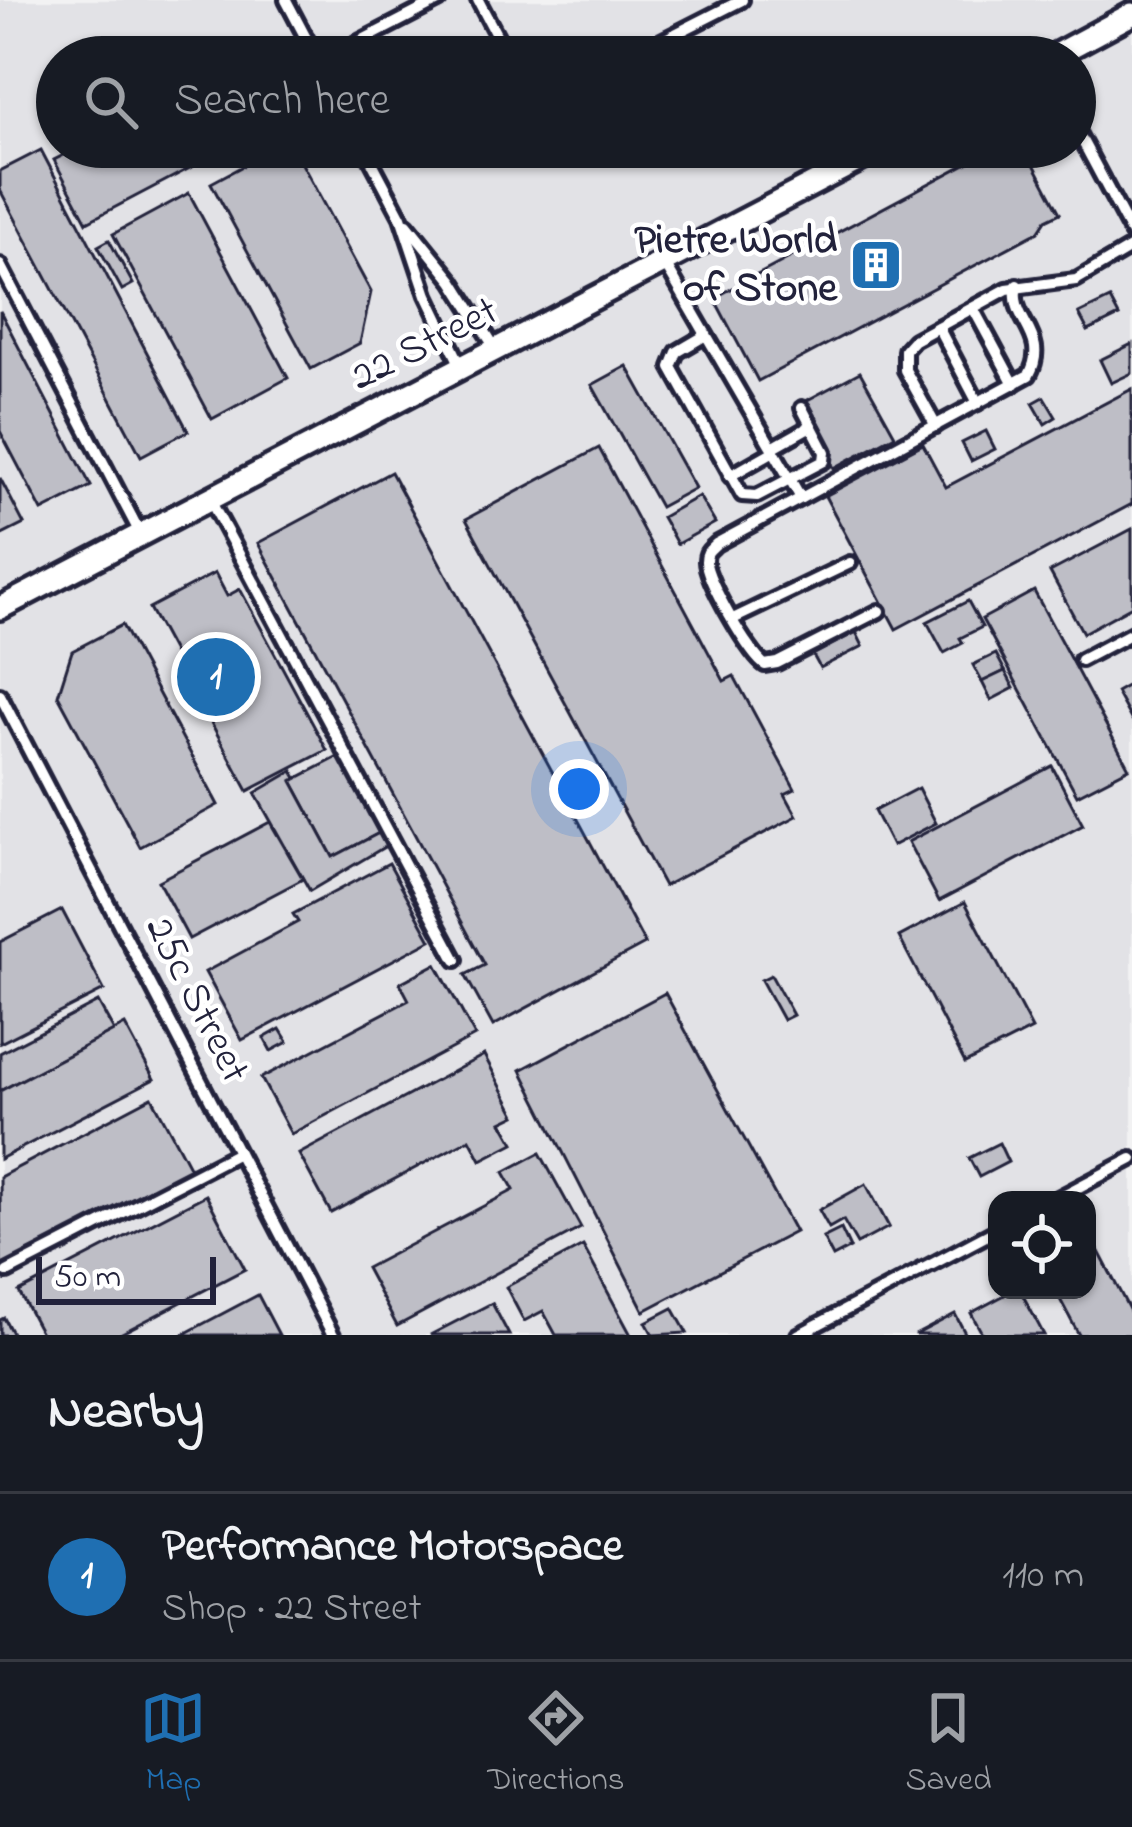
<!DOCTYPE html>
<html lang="en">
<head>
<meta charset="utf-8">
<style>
	body { margin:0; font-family:"Indie Flower",sans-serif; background:#242831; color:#f1f3f6 }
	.controls { position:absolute; right:36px; bottom:36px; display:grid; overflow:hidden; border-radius:24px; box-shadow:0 3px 9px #0004 }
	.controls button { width:108px; height:108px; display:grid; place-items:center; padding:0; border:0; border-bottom:3px solid #363941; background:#171b24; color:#f1f3f6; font:60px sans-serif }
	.scale { position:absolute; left:36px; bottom:30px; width:180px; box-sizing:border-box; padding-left:12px; border:6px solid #22223b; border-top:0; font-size:33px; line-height:42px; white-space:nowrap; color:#22223b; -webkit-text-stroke:9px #fff; paint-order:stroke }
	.you { position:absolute; left:579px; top:789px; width:42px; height:42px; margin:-30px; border:9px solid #fff; border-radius:50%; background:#1a73e8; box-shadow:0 0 0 18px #1a73e833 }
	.badge { display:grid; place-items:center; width:78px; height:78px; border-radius:50%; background:#1f6fb2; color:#fff; font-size:39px; font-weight:700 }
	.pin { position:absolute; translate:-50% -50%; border:6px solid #fff; box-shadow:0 3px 12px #0006 }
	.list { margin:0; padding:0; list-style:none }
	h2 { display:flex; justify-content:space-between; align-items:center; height:156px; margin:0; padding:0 48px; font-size:51px }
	h2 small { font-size:39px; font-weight:400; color:#9ea1a6 }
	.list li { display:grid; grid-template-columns:78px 1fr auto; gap:36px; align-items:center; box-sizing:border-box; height:168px; padding:0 48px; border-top:3px solid #363941 }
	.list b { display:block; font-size:45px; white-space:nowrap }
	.list p { margin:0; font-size:39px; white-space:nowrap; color:#9ea1a6 }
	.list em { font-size:39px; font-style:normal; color:#9ea1a6 }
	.icon { flex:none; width:66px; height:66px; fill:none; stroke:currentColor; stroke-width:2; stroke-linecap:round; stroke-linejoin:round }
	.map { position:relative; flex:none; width:1132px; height:1335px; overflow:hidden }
	.search { position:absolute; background:#171b24; box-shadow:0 3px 9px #0004; left:36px; right:36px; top:36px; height:132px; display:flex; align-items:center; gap:30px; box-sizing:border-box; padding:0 42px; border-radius:66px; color:#9ea1a6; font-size:45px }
	.sheet { height:324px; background:#171b24 }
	nav { display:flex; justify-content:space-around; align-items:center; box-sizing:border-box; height:168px; border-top:3px solid #363941; background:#171b24; font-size:33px; color:#9ea1a6 }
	nav a { display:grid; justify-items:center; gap:6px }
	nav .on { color:#1f6fb2 }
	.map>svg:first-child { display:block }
	.built { fill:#e2e2e6; fill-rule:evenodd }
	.building { fill:#bebec6; stroke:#22223b; stroke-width:3 }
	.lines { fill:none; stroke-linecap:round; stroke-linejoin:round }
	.service-casing { stroke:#22223b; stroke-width:20 }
	.minor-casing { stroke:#22223b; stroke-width:30 }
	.service { stroke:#fff; stroke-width:10 }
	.minor { stroke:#fff; stroke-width:21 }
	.labels { text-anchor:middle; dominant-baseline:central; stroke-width:9; stroke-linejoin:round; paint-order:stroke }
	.poi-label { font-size:42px; font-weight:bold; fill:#22223b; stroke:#fff; text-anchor:end }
	.street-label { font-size:42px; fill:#22223b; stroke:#fff }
</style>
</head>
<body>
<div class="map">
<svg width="1132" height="1335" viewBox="0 0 1132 1335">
	<rect width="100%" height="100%" fill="#f2f2f3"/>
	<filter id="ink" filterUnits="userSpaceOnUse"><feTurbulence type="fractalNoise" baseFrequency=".00833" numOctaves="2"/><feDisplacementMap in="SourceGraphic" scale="24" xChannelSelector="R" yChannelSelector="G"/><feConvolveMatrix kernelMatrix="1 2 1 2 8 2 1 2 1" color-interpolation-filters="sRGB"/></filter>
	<g filter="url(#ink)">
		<!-- built -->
		<path class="built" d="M0 0H1132V1335H0ZM57 57H1075V147H57ZM997 1200H1087V1290H997Z"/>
		<!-- building -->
		<g class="building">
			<polygon points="80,147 230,147 87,222 54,160"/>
			<polygon points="278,147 293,147 371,292 360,343 311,369 211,183"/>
			<polygon points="41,150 188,431 141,456 0,190 0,171"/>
			<polygon points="992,150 1034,164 1060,213 1046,220 1038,232 758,381 714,298"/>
			<polygon points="189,193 288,378 212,419 113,234"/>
			<polygon points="109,240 133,284 122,290 98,246"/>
			<polygon points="1110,299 1119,316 1088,331 1079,314"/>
			<polygon points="0,311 91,486 42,511 0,431"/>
			<polygon points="1132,344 1132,373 1111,383 1100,360"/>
			<polygon points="627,366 695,488 660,507 592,385"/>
			<polygon points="860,372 895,435 834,468 800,404"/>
			<polygon points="1132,389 1132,504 896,629 825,496 923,444 946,487"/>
			<polygon points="1044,397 1056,417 1045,424 1033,403"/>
			<polygon points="986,431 995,449 971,461 962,443"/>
			<polygon points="599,448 724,681 734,676 795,789 785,794 797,816 664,886 466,519"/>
			<polygon points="391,472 645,944 493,1026 465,975 485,965 258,543"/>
			<polygon points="0,478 24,524 0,536"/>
			<polygon points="699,496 715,523 677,544 662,517"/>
			<polygon points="1132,529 1132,606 1083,633 1050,572"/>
			<polygon points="215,573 227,596 240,589 327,750 248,791 149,608"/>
			<polygon points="1034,591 1129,768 1077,795 982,619"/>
			<polygon points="968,601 982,627 960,638 963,643 944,653 927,622"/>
			<polygon points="122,625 218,805 140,847 58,695 72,651"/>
			<polygon points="856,632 863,646 820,668 813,655"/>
			<polygon points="996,654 1005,671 982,682 973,665"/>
			<polygon points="1005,671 1014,688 991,700 982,682"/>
			<polygon points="1132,683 1132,721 1116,692"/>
			<polygon points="342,755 383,831 333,857 292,781"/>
			<polygon points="1052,766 1083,825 939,901 908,842"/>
			<polygon points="293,771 297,778 292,781 333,857 383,831 391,843 310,891 255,793"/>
			<polygon points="918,788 936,823 892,846 874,811"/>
			<polygon points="270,822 303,879 189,939 158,881"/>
			<polygon points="389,863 431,940 242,1040 205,972 298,922 293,914"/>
			<polygon points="965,902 1032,1029 965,1063 899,937"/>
			<polygon points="62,910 104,990 0,1043 0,942"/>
			<polygon points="436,964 475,1036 291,1134 261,1078 409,1000 400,983"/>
			<polygon points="771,975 793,1015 783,1020 761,980"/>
			<polygon points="665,993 795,1232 644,1311 521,1070"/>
			<polygon points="98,1002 114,1031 0,1091 0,1053"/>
			<polygon points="125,1025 154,1079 0,1159 0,1091"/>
			<polygon points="280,1029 288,1042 271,1051 264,1038"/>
			<polygon points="484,1055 516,1115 502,1122 514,1143 481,1160 470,1139 331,1213 299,1154"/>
			<polygon points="152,1097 191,1170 1,1269 0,1177"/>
			<polygon points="999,1143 1008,1162 979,1177 969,1158"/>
			<polygon points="540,1153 581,1228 397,1326 366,1268 514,1190 504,1172"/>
			<polygon points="866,1184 889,1227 857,1244 843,1220 829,1228 819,1210"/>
			<polygon points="206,1195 245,1269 118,1335 42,1335 19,1292"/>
			<polygon points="841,1229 850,1248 833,1257 823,1238"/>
			<polygon points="1094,1242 1132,1315 1132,1335 1079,1335 1055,1290 1087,1290 1087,1246"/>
			<polygon points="583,1246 631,1335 556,1335 543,1311 524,1321 506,1287"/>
			<polygon points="1014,1290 1020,1290 1044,1335 983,1335 971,1313"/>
			<polygon points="258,1295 279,1335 182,1335"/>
			<polygon points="492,1303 509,1335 430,1335"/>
			<polygon points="673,1308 687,1333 653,1335 646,1322"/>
			<polygon points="955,1314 966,1335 915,1335"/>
			<polygon points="4,1318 13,1335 0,1335 0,1320"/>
		</g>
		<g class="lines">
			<!-- service casing -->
			<g class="service-casing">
				<g id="service">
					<polyline points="286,0 316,57"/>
					<polyline points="478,0 508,57"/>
					<polyline points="330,57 440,0"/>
					<polyline points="630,57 742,0"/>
					<polyline points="1075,127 1132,234"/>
					<polyline points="364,147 401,217 427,295 462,368"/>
					<polyline points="407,224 453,281 497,351"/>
					<polyline points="665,264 801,498"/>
					<polyline points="0,265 141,535"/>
					<polyline points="973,308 1014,384"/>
					<polyline points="938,327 978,403"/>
					<polyline points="706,335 677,352 671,367 742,495 757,496 824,461 825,452 802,408"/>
					<polyline points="936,426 905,370 905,350 914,340 1007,289 1076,280 1132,247"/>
					<polyline points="772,448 811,426"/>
					<polyline points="730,476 774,451"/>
					<polyline points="210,500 456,960"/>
					<path d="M879 611 777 663 765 665C751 657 705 578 706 561 706 551 710 550 716 544L1029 375C1051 334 1008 320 1017 285"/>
					<polyline points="733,619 850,563"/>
					<polyline points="1081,660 1132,633"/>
					<polyline points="0,695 333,1335"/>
					<polyline points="1054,1200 1132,1159"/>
					<polyline points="7,1272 238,1153"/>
					<polyline points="798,1335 997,1230"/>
				</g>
			</g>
			<!-- minor casing -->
			<g class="minor-casing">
				<g id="minor">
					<polyline points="1052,57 1132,14"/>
					<polyline points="0,608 884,147"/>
				</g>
			</g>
			<!-- service -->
			<use href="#service" class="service"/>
			<!-- minor -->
			<use href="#minor" class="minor"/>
		</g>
	</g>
	<!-- icons -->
	<defs>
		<g id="building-square" transform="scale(2.7)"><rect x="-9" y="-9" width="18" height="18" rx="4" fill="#1f6fb2" stroke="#fff"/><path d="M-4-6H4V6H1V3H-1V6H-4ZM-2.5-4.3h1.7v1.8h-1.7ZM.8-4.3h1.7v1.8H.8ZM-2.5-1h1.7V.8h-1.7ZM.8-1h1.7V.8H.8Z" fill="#fff"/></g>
	</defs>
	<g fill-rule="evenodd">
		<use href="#building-square" x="876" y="265"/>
	</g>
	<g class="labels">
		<!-- poi labels -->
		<g class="poi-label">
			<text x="837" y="241">Pietre World<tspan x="837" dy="48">of Stone</tspan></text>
		</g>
		<!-- street labels -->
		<g class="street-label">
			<text transform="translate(425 345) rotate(-27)">22 Street</text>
			<text transform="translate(196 1000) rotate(63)">25c Street</text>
		</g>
	</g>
</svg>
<div class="controls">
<button><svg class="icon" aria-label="locate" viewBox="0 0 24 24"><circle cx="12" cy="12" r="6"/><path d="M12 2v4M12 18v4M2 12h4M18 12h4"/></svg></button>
</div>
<div class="scale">50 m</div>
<div class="you"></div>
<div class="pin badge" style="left:216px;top:677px">1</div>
<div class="search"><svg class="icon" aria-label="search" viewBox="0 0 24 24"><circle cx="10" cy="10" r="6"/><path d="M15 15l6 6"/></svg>Search here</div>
</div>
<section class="sheet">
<h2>Nearby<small></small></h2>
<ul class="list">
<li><span class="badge">1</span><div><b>Performance Motorspace</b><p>Shop · 22 Street</p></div><em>110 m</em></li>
</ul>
</section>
<nav>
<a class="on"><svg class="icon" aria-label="map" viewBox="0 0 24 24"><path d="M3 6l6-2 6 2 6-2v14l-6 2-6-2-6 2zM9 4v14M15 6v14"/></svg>Map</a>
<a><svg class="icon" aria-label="directions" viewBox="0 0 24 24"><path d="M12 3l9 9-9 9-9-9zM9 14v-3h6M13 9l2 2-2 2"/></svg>Directions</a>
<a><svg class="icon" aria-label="saved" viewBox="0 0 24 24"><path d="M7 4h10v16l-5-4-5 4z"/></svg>Saved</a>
</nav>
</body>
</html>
